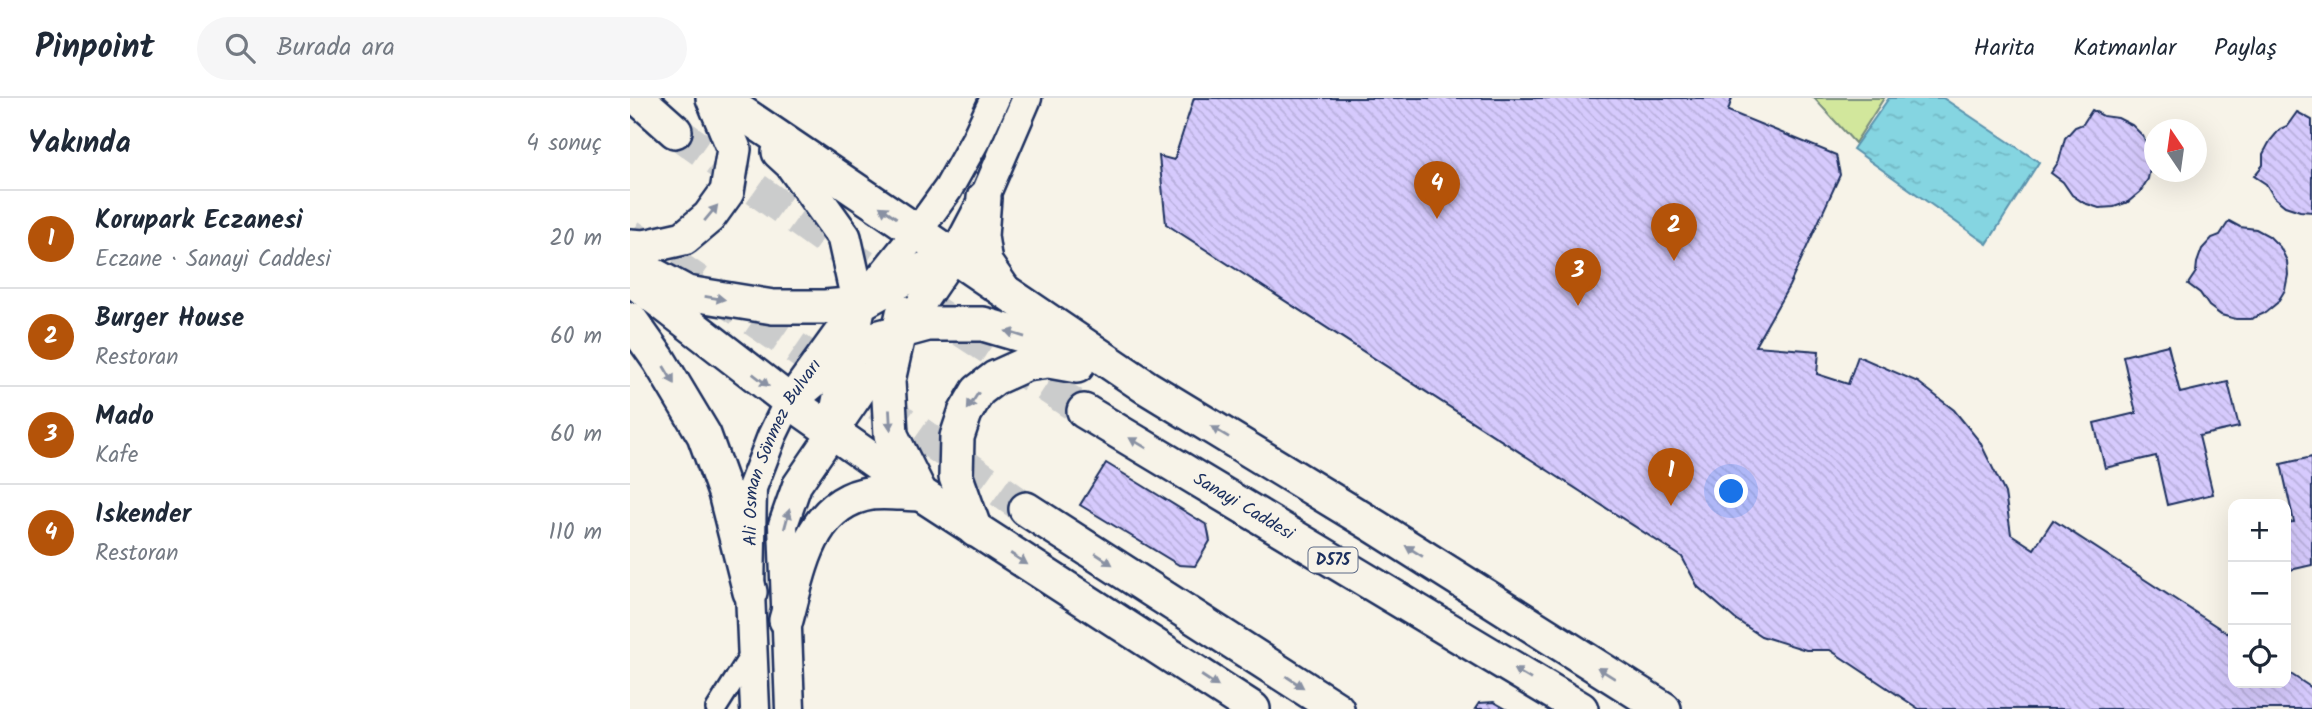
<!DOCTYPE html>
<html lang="tr">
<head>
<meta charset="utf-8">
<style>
	body { margin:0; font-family:Kalam,sans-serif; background:#f6f6f7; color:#1f2937 }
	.controls { position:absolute; right:21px; bottom:21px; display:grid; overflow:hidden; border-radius:14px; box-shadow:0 7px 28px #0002 }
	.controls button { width:63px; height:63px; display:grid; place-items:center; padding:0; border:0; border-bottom:2px solid #e0e1e3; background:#fff; color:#1f2937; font:35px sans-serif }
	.compass { position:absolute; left:1514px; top:21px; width:63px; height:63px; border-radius:50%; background:#fff; box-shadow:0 7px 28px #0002; rotate:347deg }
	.you { position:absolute; left:1102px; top:394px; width:24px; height:24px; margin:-18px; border:5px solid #fff; border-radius:50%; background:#1a73e8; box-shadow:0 0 0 10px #1a73e833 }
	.badge { display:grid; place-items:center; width:46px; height:46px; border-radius:50%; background:#b45309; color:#fff; font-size:23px; font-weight:700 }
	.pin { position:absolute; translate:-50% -58px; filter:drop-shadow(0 2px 4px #0008) }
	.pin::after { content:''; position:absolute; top:37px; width:24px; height:21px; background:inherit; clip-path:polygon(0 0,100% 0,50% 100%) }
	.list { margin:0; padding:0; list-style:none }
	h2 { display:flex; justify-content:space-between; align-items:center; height:91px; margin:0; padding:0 28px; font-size:30px }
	h2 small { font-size:23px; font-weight:400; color:#747a83 }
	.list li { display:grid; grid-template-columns:46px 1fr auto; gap:21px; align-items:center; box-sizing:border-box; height:98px; padding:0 28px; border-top:2px solid #e0e1e3 }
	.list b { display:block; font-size:26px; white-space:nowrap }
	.list p { margin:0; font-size:23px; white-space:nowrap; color:#747a83 }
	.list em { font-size:23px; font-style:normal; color:#747a83 }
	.icon { flex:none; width:38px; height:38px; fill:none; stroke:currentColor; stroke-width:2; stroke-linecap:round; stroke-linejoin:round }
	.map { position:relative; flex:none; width:1682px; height:611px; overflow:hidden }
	header { display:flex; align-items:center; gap:42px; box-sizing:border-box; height:98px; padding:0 35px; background:#fff; border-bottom:2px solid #e0e1e3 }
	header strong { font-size:33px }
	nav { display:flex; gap:38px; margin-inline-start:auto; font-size:24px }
	.search { width:490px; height:63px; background:#f6f6f7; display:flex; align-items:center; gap:18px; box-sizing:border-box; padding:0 24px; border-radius:38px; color:#747a83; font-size:26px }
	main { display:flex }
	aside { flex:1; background:#fff }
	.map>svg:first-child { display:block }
	.green { fill:#d2e79c; stroke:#768b7d; stroke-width:2 }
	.water { fill:url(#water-ripples); stroke:#5b93ad; stroke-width:2 }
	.building { fill:url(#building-back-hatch); stroke:#1b2f5e; stroke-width:2 }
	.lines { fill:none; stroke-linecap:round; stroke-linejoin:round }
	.trunk-tunnel { stroke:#cbcccc; stroke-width:33; stroke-dasharray:33 17; stroke-linecap:butt }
	.minor-casing { stroke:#1b2f5e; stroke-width:24 }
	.secondary-casing { stroke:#1b2f5e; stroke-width:33 }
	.trunk-casing { stroke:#1b2f5e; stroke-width:38 }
	.minor { stroke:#f7f3e8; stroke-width:19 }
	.secondary { stroke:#f7f3e8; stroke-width:28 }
	.trunk { stroke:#f7f3e8; stroke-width:33 }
	.oneway { fill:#8991a3 }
	.labels { text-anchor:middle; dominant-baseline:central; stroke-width:5; stroke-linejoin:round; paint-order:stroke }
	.shield { fill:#f7f3e8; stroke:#5d6a87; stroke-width:2 }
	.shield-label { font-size:16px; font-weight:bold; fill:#1b2f5e }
	.street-label { font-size:18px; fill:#1b2f5e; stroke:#f7f3e8 }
</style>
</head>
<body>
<header>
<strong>Pinpoint</strong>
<div class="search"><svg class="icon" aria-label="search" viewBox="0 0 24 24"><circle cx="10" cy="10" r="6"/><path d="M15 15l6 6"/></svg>Burada ara</div>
<nav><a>Harita</a><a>Katmanlar</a><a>Paylaş</a></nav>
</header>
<main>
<aside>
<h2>Yakında<small>4 sonuç</small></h2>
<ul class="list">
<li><span class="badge">1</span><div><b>Korupark Eczanesi</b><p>Eczane · Sanayi Caddesi</p></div><em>20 m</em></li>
<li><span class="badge">2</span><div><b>Burger House</b><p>Restoran</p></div><em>60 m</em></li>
<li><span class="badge">3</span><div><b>Mado</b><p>Kafe</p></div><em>60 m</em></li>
<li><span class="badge">4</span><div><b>Iskender</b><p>Restoran</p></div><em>110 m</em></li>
</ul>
</aside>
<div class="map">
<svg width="1682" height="611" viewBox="0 0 1682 611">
	<defs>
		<pattern id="water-ripples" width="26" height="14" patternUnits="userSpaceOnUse" patternTransform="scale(1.75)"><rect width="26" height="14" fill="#85d5e1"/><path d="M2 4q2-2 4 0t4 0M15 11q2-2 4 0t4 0" fill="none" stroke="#72b7c3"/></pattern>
		<pattern id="building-back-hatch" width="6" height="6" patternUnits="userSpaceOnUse" patternTransform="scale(1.75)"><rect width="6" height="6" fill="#d6cafd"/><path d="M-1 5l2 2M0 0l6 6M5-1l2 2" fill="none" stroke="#b7aedb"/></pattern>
	</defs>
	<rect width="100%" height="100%" fill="#f7f3e8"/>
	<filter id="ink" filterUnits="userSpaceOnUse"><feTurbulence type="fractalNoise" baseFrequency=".0143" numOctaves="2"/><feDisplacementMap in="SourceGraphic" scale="14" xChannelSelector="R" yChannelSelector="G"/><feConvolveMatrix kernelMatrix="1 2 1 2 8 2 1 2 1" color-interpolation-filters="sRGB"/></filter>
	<g filter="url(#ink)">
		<!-- green -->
		<polygon class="green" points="1184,0 1254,0 1225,45"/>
		<!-- water -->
		<polygon class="water" points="1259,0 1313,0 1409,64 1357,146 1223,51"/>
		<!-- building -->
		<g class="building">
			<polygon points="564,0 1102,0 1098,13 1206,57 1210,77 1159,188 1125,248 1189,253 1187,276 1218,286 1228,258 1288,284 1324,312 1350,344 1375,395 1381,436 1404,451 1423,422 1603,539 1603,585 1656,585 1656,573 1682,590 1682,611 1289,611 1200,552 1176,552 1131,538 1105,521 1068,489 1052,459 536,126 529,58 544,62"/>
			<polygon points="1462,12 1473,18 1488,20 1502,27 1513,38 1519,51 1521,66 1518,81 1510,94 1498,104 1484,109 1469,110 1454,105 1442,97 1433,84 1421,75 1429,63 1435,40 1445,29 1453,26"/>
			<polygon points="1667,14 1682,22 1682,114 1670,113 1655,108 1644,99 1636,86 1624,78 1633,67 1633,56 1640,43 1650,31 1657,28"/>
			<polygon points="1599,123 1610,129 1626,131 1639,138 1650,149 1657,163 1658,177 1655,192 1647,205 1635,215 1621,221 1606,221 1591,217 1579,208 1570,195 1558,186 1566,174 1567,165 1572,151 1582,140 1590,137"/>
			<polygon points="1538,247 1550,295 1598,284 1609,329 1569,338 1583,396 1537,407 1526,358 1475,370 1464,325 1506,315 1493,258"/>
			<polygon points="1682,359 1682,467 1656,473 1656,425 1664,424 1651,366"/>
			<polygon points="476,365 577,427 580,443 565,468 549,467 450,407"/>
			<polygon points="864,604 876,611 845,611 849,605"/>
		</g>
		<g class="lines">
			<!-- trunk-tunnel -->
			<g class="trunk-tunnel">
				<polyline points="45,33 212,153 454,313"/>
				<polyline points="0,137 285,332 396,411"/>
			</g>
			<!-- minor casing -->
			<g class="minor-casing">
				<polyline id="minor" points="86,611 122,554"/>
			</g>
			<!-- secondary casing -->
			<g class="secondary-casing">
				<g id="secondary">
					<path id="s1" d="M125 611 120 494 122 390 142 338 159 303 229 206 287 134 318 91 346 41 365 0"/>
					<polyline points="160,611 153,427 167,387 323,159 354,100 397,0"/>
				</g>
			</g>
			<!-- trunk casing -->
			<g class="trunk-casing">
				<g id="trunk">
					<polyline points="8,0 45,33"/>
					<polyline points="90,0 516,289 746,429 1034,611"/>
					<polyline points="149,54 161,65 214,139 229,206 203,333"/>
					<polyline points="354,100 351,138 355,165 373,191"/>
					<polyline points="0,148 14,149 54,140 79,119 97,94 104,51 83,0"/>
					<polyline points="18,174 57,195 143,209 195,209 229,206 279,178 323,159"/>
					<polyline points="0,180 159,303 291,396 623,611"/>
					<polyline points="273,215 258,283 261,337 288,391"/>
					<polyline points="0,221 29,262 74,337 95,395 120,494"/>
					<polyline points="159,303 206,264 239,242 298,226 353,226 428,248 444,256"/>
					<path id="s2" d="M454 313 951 611"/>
					<polyline points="396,411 707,611"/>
					<polyline points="345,432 326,379 327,339 335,315 348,293 365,280 396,266 419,263 447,268"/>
					<path d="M156 522C170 472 179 404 242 395 257 393 275 396 291 396"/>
				</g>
			</g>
			<!-- minor -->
			<use href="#minor" class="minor"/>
			<!-- secondary -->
			<use href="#secondary" class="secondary"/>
			<!-- trunk -->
			<use href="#trunk" class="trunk"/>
		</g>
		<!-- one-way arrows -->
		<defs><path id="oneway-solid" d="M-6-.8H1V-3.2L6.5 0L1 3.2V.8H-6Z" transform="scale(1.75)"/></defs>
		<g class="oneway">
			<use href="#oneway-solid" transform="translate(258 114) rotate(-146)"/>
			<use href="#oneway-solid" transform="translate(81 115) rotate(-50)"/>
			<use href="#oneway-solid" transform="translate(85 200) rotate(9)"/>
			<use href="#oneway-solid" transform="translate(385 236) rotate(-163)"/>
			<use href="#oneway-solid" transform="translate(39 277) rotate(59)"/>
			<use href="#oneway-solid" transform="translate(131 282) rotate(38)"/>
			<use href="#oneway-solid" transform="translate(343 303) rotate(123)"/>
			<use href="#oneway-solid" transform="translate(260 322) rotate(87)"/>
			<use href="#oneway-solid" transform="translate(590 334) rotate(-149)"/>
			<use href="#oneway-solid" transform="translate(508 345) rotate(-149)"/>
			<use href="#oneway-solid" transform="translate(157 421) rotate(-75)"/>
			<use href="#oneway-solid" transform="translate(784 453) rotate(-148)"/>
			<use href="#oneway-solid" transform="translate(389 461) rotate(33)"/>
			<use href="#oneway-solid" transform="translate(474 461) rotate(33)"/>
			<use href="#oneway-solid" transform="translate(976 575) rotate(-148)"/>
			<use href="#oneway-solid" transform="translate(892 576) rotate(-149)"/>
			<use href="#oneway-solid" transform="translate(580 583) rotate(33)"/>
			<use href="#oneway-solid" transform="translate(665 584) rotate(33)"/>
		</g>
	</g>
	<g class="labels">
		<!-- shield labels -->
		<rect class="shield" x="678.5" y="449.5" width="49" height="25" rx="5"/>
		<g class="shield-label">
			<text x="703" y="462">D575</text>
		</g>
		<!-- street labels -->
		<g class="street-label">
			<text stroke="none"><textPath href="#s1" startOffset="264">Ali Osman Sönmez Bulvarı</textPath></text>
			<text stroke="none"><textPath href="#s2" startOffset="186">Sanayi Caddesi</textPath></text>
		</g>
	</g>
</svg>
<div class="controls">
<button>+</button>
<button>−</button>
<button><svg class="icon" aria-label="locate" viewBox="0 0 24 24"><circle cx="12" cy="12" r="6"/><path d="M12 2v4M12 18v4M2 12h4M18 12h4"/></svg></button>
</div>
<svg class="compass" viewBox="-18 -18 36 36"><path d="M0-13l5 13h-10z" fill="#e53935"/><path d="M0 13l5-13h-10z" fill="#747a83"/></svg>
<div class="you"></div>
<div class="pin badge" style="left:1041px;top:408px">1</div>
<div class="pin badge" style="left:1044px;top:163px">2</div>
<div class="pin badge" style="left:948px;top:208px">3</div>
<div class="pin badge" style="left:807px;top:121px">4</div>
</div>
</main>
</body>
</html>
